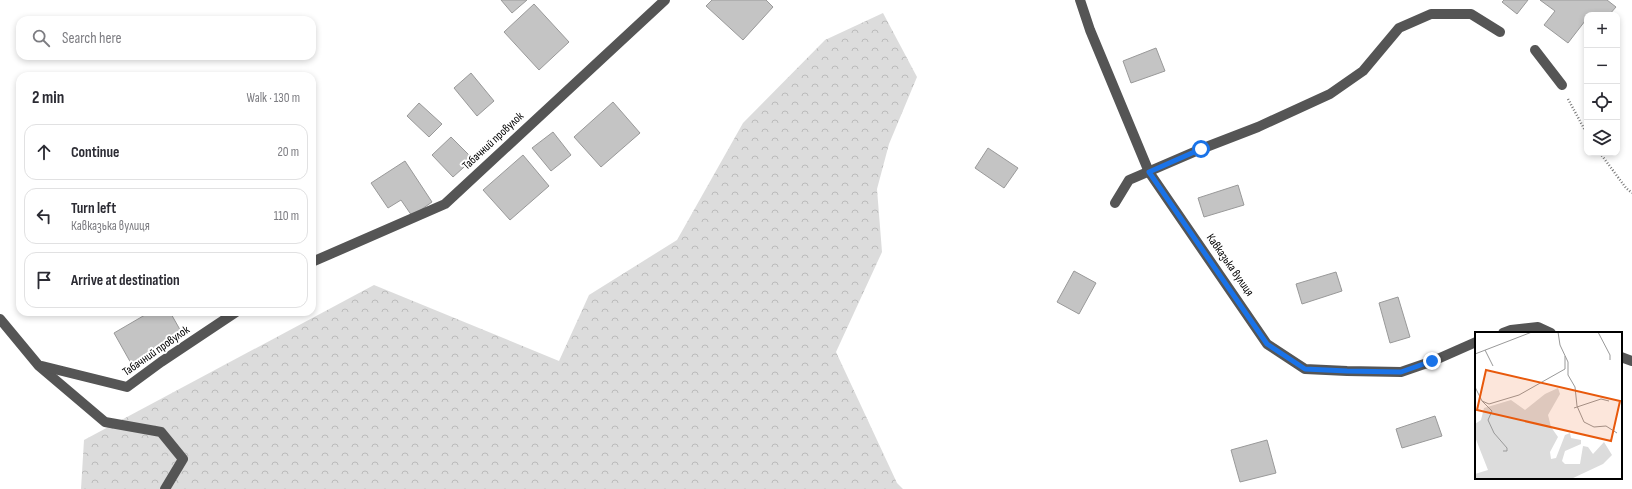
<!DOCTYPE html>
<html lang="en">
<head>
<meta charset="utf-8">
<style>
	body { margin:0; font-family:"Sofia Sans Condensed",sans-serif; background:#f2f2f3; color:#2b2b33 }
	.controls { position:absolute; right:12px; top:12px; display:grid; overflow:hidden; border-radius:8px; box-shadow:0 2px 6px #0003 }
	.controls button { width:36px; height:36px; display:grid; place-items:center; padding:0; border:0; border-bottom:1px solid #e1e1e2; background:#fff; color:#2b2b33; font:20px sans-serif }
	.stop { position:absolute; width:12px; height:12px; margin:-9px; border:3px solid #1a73e8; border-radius:50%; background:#fff }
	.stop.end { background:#1a73e8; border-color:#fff; box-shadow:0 1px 4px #0008 }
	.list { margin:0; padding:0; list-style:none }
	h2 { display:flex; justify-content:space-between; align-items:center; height:52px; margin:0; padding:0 16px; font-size:17px }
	h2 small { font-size:13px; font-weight:400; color:#7c7c81 }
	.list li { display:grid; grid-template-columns:26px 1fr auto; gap:12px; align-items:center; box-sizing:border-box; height:56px; margin:0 8px 8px; padding:0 8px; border:1px solid #e1e1e2; border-radius:12px }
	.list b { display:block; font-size:15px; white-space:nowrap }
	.list p { margin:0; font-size:13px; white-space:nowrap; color:#7c7c81 }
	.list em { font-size:13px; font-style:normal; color:#7c7c81 }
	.icon { flex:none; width:22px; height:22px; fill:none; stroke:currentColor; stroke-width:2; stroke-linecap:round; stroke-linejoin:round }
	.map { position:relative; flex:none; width:1632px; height:489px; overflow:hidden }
	.search { position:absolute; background:#fff; box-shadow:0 2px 6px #0003; left:16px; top:16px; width:300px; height:44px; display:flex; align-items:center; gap:10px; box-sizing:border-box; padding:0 14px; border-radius:12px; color:#7c7c81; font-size:15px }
	.panel { position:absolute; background:#fff; box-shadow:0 2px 6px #0003; left:16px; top:72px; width:300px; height:244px; border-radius:12px }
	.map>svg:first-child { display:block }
	.forest { fill:url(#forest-crowns) }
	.building { fill:#c4c4c4; stroke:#999 }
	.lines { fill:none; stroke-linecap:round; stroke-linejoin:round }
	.path { stroke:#777; stroke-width:2.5; stroke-dasharray:1 2; stroke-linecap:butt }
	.minor { stroke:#555; stroke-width:10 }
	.route { stroke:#1a73e8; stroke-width:5 }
	.labels { text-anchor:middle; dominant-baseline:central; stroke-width:4; stroke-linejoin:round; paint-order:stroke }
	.street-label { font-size:12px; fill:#000; stroke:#fff }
	.inset-road { fill:none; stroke:#999; stroke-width:1 }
	.view { fill:#e8590c; fill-opacity:0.15; stroke:#e8590c; stroke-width:2 }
	.inset-edge { fill:none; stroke:#000; stroke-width:2 }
</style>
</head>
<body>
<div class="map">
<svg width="1632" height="489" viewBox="0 0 1632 489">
	<defs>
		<pattern id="forest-crowns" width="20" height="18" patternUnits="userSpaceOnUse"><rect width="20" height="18" fill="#dcdcdc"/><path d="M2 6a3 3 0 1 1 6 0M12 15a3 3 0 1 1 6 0" fill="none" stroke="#bbb"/></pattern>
	</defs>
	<rect width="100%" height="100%" fill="#fff"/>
	<!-- forest -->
	<polygon class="forest" points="883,13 917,77 889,144 877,189 882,252 836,352 897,483 903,489 81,489 84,440 374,285 559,361 589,295 677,240 743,123 825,40"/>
	<!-- building -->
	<g class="building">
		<polygon points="501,0 527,0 512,13"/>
		<polygon points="712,0 766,0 773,7 743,40 706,6"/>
		<polygon points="1504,0 1528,0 1517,14 1502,2"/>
		<polygon points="1540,0 1607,0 1616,7 1609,15 1587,15 1587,23 1585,21 1568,43 1544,25 1555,11"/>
		<polygon points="534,4 569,42 539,70 504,32"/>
		<polygon points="1156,48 1165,71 1131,83 1123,61"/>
		<polygon points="471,73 494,101 477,116 454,88"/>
		<polygon points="613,102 640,133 601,167 574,137"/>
		<polygon points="419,103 442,124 429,137 407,116"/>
		<polygon points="553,132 571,155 551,171 532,148"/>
		<polygon points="451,137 473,159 453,177 432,155"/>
		<polygon points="988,148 1018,168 1004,188 975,168"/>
		<polygon points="523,155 549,186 510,220 483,190"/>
		<polygon points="405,161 432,202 412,216 401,200 388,208 371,183"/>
		<polygon points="1238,185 1244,205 1204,217 1198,198"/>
		<polygon points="1074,271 1096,283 1079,314 1057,302"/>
		<polygon points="1336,272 1342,291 1302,304 1296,284"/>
		<polygon points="1398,297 1410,337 1390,343 1379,303"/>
		<polygon points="150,312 170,312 183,335 132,365 114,333"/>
		<polygon points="1435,416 1442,436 1402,448 1396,429"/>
		<polygon points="1267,440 1276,473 1240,482 1231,450"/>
	</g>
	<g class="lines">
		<!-- path -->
		<g class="path">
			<polyline points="1568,99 1587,134"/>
			<polyline points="1600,153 1626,188 1632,193"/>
		</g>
		<!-- minor -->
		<g class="minor">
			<polyline points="1080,0 1090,30 1149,172 1267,344 1305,369 1347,371 1401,372 1433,361 1476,342"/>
			<polyline points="1535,50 1562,85"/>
			<polyline points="1115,203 1129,180 1201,149 1258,127 1330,94 1363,71 1399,28 1431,14 1471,14 1500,32"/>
			<polyline points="312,262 445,204 665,0"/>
			<polyline points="0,319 39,366 105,422 161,432 183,459 165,489"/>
			<polyline points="1503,333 1511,330 1538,327 1551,333"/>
			<polyline points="1621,357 1632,361"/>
			<polyline points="42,366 127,387 161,362 236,312"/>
		</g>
	</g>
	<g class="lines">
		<!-- route -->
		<polyline class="route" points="1201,149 1149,172 1267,344 1305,369 1347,371 1401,372 1432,361"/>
	</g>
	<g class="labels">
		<!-- street labels -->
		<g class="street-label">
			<text transform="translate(493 141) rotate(-43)">Табачний провулок</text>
			<text transform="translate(1230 265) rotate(55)">Кавказька вулиця</text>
			<text transform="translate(156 351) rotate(-35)">Табачний провулок</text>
		</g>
	</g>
	<!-- overview -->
	<g transform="translate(1475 332)">
		<rect width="147" height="147" fill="#fff"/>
		<path d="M83 56 85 62 73 83 76 95 83 105 75 120 76 127 81 126 90 103 95 101 96 106 106 108V112L90 119 87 129 90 132H105L108 114 113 115 118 122 129 110 137 123 128 132 96 147H0V142L13 138 0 105V92L6 88 9 76 36 68 50 78 70 62Z" fill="#dcdcdc"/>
		<path class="inset-road" d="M83 0 85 13 93 30V43L100 55 102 74 109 90 119 95 131 94 142 101M123 0 135 23V28M10 18 18 34M0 22 57 0M0 55 7 69 17 79 13 88 19 101 32 116V119H28M7 69 14 72 44 63 90 37V24M99 76 126 67 134 69"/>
		<path class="view" d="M11 38 145 69 136 109 2 78Z"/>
		<rect width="147" height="147" class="inset-edge"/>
	</g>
</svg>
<div class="controls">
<button>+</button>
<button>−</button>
<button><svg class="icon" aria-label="locate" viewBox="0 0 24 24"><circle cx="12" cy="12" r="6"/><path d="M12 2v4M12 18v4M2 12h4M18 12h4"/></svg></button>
<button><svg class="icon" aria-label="layers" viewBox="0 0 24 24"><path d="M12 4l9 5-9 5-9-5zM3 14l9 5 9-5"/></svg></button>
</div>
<div class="stop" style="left:1201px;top:149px"></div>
<div class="stop end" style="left:1432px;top:361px"></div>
<div class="search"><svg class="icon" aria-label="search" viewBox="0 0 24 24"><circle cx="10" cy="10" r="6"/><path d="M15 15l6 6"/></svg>Search here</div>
<section class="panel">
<h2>2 min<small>Walk · 130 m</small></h2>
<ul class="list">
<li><svg class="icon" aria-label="ahead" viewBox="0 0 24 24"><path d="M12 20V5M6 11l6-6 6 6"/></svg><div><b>Continue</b></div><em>20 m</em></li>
<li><svg class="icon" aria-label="left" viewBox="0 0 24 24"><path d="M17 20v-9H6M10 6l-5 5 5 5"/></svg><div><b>Turn left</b><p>Кавказька вулиця</p></div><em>110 m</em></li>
<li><svg class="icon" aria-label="arrive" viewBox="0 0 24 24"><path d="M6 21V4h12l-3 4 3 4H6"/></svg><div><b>Arrive at destination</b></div></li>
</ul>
</section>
</div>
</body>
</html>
